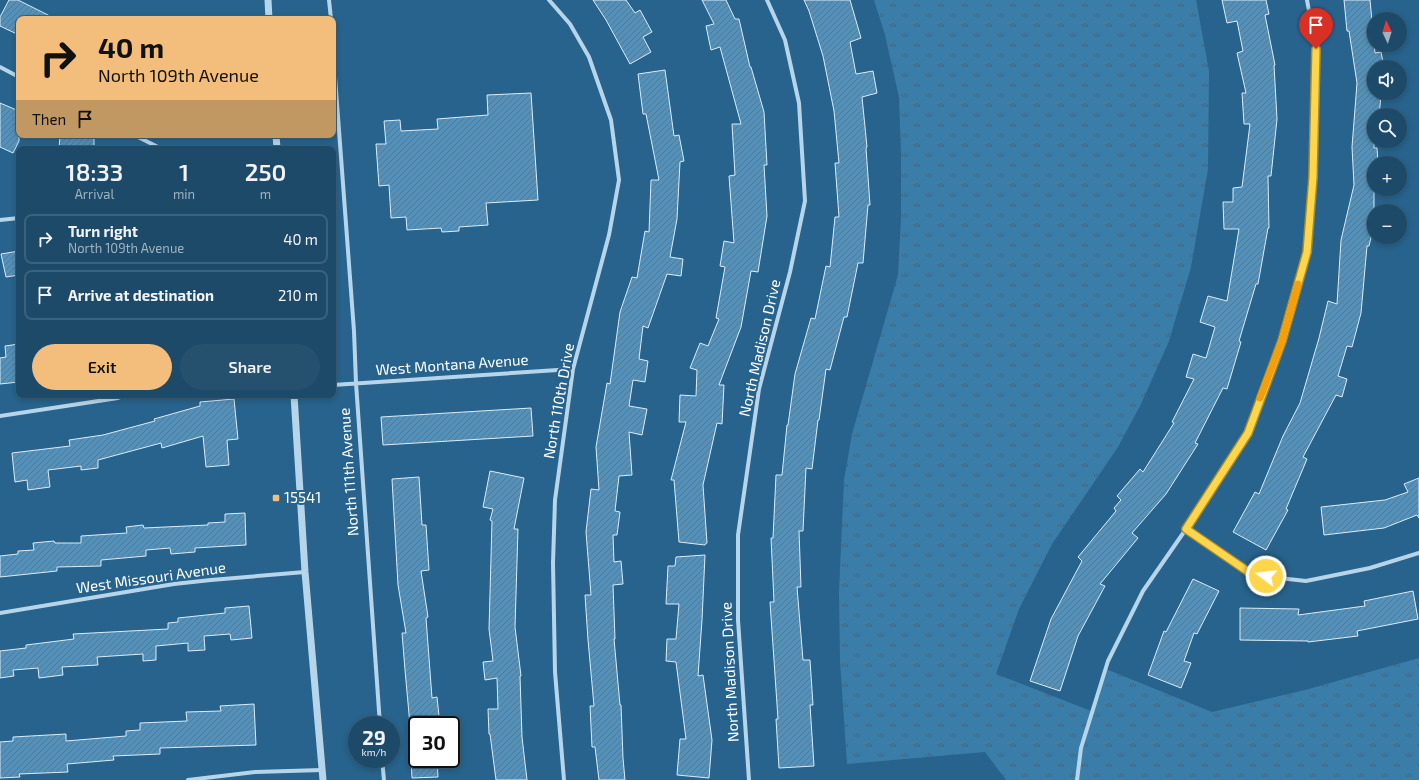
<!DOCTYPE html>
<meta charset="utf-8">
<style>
:root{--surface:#1d4a69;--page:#25516f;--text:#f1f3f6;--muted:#a0b3c0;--line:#3b627d;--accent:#f3be7b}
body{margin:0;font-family:"Exo 2",sans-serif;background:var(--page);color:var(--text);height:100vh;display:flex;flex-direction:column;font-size:15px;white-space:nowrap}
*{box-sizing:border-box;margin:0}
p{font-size:13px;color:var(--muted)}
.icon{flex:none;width:22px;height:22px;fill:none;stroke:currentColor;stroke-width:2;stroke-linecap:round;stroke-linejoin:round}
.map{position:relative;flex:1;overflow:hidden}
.details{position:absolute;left:16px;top:146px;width:320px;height:252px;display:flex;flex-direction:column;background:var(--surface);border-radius:8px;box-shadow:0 2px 6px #0003,0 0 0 1px var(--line)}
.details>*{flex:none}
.banner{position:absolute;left:16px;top:16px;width:320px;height:122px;border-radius:8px;box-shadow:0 2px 6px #0003,0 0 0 1px var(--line);background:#f3be7b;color:#111;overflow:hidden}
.needle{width:26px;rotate:356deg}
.controls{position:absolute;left:1367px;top:12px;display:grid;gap:8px}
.controls a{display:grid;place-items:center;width:40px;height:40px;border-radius:50%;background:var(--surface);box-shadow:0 2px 6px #0003,0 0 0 1px var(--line);font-size:20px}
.speed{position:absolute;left:348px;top:716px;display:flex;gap:8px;font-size:20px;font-weight:700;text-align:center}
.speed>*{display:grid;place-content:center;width:52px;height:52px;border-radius:50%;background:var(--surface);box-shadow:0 2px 6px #0003,0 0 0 1px var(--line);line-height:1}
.speed small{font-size:10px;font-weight:400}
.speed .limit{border:2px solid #111;border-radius:6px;background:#fff;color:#111}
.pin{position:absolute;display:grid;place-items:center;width:34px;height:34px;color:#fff;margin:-41px -17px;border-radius:50% 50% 50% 0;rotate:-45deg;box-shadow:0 0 4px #0007}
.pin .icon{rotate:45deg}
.me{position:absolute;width:44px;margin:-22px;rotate:285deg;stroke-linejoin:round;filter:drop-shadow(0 0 3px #0008)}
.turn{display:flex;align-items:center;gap:14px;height:84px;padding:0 16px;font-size:18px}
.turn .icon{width:52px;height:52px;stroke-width:2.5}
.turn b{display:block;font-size:28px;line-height:34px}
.then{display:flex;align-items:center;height:38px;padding:0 16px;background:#0003;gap:8px;font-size:15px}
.eta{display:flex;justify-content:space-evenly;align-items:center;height:68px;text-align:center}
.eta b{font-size:24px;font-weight:600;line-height:28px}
.action{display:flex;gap:8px;margin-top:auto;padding:8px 16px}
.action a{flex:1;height:46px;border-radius:24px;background:var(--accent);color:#111;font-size:16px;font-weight:600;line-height:46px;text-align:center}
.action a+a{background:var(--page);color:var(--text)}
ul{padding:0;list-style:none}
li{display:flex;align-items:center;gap:12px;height:50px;margin:0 8px 6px;padding:0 8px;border:2px solid var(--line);border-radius:8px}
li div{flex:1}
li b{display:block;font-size:15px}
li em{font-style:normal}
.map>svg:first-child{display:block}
</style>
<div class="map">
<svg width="1419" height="780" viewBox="0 0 1419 780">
<defs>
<pattern id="grass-tufts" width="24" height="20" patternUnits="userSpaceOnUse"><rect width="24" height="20" fill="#3b7da9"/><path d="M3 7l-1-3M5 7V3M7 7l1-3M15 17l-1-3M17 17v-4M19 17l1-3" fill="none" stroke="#44647a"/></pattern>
<pattern id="building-hatch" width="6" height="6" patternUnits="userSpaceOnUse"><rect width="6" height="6" fill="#5790b7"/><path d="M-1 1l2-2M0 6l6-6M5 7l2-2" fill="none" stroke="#537892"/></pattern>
</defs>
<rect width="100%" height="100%" fill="#27638c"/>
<path fill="url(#grass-tufts)" d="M874,0h322l13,71 -1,98 -17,98 -22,74 -28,63 -23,43 -66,97 -33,65 -23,65 95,37 15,-42 106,43 93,-22 114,-32v122h-413l-21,-28 -138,12 -7,-103 -1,-69 5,-112 8,-46 46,-159 3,-56v-65l-2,-57 -14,-62z"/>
<path fill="url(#building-hatch)" stroke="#daecf8" d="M9,0h9l38,19h-37v16l-19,-9v-9z
M593,0h33l9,13 5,-3 12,22 -9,5 8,15 -21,12 -24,-44z
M702,0h24l9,19h4l11,48h1l13,45 3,53h-3l3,51 -9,56 -7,-1 -10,56 -22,58h5l-2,39 -5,-1 -14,62 4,58h-1l-1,2 -26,-3 -5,-62h-3l15,-58h-7l1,-27 16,1 1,-26 -7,-2 10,-25 8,3 11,-27 -3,-1 9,-51 -5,-1 4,-25 10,2 -5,-67 6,-1 -3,-51h9l-21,-77 -9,3 -5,-24 8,-2z
M804,0h46l11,38 -11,4 6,32 17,-3 4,22 -15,4 5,50 -1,1 4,57h-2l-5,58h-5l-11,54h-3l-14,53 -4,-1 -7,51h-1l-6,49 -6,-1 -3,63h-4l2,56h-4l6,73h7l3,45h-3l4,61 -35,2 -3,-49h2l-8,-117h4l-3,-64h2l3,-63h6l5,-50h1l7,-51 16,-56 4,1 11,-53 4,1 5,-50h4l-4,-54h4l-5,-52 -11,-55 -14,-45z
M1222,0h44l3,14 -4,1 10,50h-1l3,54 -6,57h-3l1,52h-1l-10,56h-2l-17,57 2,1 -14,47 -4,-1 -28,55 3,1 -32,50 -34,39 6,5 -38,46 5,2 -27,50 -18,55 -30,-10 21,-62 31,-58 -4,-4 38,-46 -2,-3 7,-8 -4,-4 23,-27 3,3 31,-49 -2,-1 22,-43 -8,-2 7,-23 13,4 9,-31 -15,-5 8,-26 19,5 12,-72h-15l-1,-27h10v-14l9,-1 8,-63h-6l-2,-31h4l-9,-40 6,-2 -6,-30 -10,2z
M1344,0h26l5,53 6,-1 3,15h-10v29h7l-2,19h-5v33h3l1,15h-4v62l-5,21h-2l-6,67 -9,34 -5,-1 -9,30 9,3 -5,18 -6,-2 -33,62 4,2 -21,50 2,1 -22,40 -33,-18 22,-40 4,2 24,-58 17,-33 19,-65 9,-37 9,3 4,-64 13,-55 -2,-38 5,-64 -8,-52h-2z
M665,70l9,66 5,-1 5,26 -4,1 -3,57 -7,38 13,2 -2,17 -14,-2 -19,54 -5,-2 -4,33 9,2 -3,21 -12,-2 -4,26 18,3 -5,26 -13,-3 3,43 -13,1 -4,35 5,1 -3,23h-4l1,27 7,-1 2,23 -10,1 2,54h-1l6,66h1l2,53 2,22h-26l-4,-33h-3l-2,-41h4l-6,-66 -3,-45h6l-5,-63 5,-43 8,1 -3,-43 11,-64 3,1 10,-72 12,-35 5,1 8,-47 4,1 2,-52h8l-13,-66h-3l-5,-40z
M531,93l7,107 -52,3 2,22 -29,2v4l-17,1 -1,-4 -34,2 -1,-13 -15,1 -2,-33 -10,1 -3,-42h10l-2,-23 16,-1 1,11 37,-2 -1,-10 51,-4 -1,-20z
M0,103l19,8v30l-6,12 -13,-6z
M60,135h34v14h-35z
M19,251v24l-13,2 -5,-23z
M19,344v38l-19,2v-26l6,-1 -1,-11z
M234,399l4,40 -11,1 2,25 -23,2 -3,-31 -41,12 -1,-5 -63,17v8l-17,2v-4l-33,4 2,17 -22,3 -1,-10 -12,2 -3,-29 58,-7 -1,-6 34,-5 52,-14 -1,-2 46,-13v-4z
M531,408l2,28 -150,9 -2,-28z
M490,471l34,7 -10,51h4l-3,98 6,49h-1l2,61 5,43h-31l-6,-46h-1l-1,-25h10l-1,-31 -12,2 -2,-18 10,-1 -4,-32 3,-108 -2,-1 3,-11 -10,-2z
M419,477l3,48h4l3,45 -8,1 7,46 -2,1 6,80 5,-1 3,28h-30l-5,-55 -3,-37h4l-8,-48 -6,-106z
M1419,478v40l-2,-3 -33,13 -60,7 -3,-28 64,-7 23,-8 -4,-8z
M245,513l1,32 -51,3v4l-24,2 -1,-6 -24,2v6l-45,4v6l-44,1v4l-57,6v-21l18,-2v-3l16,-1 -1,-7 21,-2 1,2h26v-7l46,-3 -1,-6 17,-2 1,3 64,-3v-2l17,-1v-8z
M705,555l-3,65 -4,56 5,-1 9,65 -3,38 -32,-3 3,-36h6l-10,-77 -10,-1 1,-22h9l3,-35h-13l2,-38h7l1,-9z
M1193,579l26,12 -22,43 -3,-1 -10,28 7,2 -10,25 -33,-13 16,-44 2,1z
M1413,591l5,28 -61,12 1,5 -50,6v-1l-68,-1v-32l59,1 -1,6 67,-9 -1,-5z
M249,606l3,32 -21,2 -1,-6 -26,2 1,14 -17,1v-8l-32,3v14l-13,1v-7l-46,3 1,8 -36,2 1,8 -24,3 -1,-10 -25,2 1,6 -14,2v-27l26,-3v-3l48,-6 -1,-5 95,-5v-6l10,-1v-4l47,-5v-5z
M254,704l2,41 -96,3v6l-47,2 1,4 -47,4 1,8 -49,2 1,3 -20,1v-36l13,-1v-4l53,-3v7l60,-5v-5l14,-1v-7l47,-2 -1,-9 35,-1 -1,-5z
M411,759h26l1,18 -26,1z"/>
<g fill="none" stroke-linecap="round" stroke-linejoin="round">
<path stroke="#b6d5ea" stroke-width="4" d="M329,0l2,19
M549,0l21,24 19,33 22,63 8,60 -10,55 -36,134 -18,131 -2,63 2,109 9,108
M333,50l21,281 2,52 24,342
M0,67l19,10
M134,135l28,14
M0,220l19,-2
M333,385l240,-16
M0,416l118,-18 8,-3
M1186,529l67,46 53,6 64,-13 49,-15
M0,613l174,-29 37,-4 94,-8
M382,759l2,21
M188,780l67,-8 67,-2
M749,780l-11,-160v-85l21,-146 31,-117 15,-71 -6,-98 -14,-63 -18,-40
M1077,780l4,-32 27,-87 35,-70 43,-62 62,-96 34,-92 25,-89 6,-75 3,-128 -9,-49"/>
<path stroke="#b6d5ea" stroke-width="7" d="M268,0l1,19
M276,135l1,14
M294,395l11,177 18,208"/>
</g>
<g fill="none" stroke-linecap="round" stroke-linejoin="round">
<defs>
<path id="route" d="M1266,576l-13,-1 -67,-46 62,-96 34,-92 25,-89 6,-75 3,-128"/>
</defs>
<use href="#route" stroke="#a68a30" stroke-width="10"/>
<use href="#route" stroke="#ffd54a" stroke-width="7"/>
<path stroke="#f59e0b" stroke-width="7" d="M1260,398l22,-57 16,-57"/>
</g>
<rect fill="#f3be7b" stroke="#27638c" stroke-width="1.5" x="272" y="494" width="8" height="8" rx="2"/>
<g text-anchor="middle" stroke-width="4" stroke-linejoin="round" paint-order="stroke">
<g font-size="15" fill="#fff" stroke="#27638c">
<text transform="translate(760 348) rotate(-77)" y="5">North Madison Drive</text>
<text transform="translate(452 365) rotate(-4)" y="5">West Montana Avenue</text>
<text transform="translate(559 401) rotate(-80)" y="5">North 110th Drive</text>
<text transform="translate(349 472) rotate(-94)" y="5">North 111th Avenue</text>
<text transform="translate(151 578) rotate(-8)" y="5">West Missouri Avenue</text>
<text transform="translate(730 672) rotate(-93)" y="5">North Madison Drive</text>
</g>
<g font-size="15" fill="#fff" stroke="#27638c" text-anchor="start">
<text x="284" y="503">15541</text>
</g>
</g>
</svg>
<div class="controls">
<a><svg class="needle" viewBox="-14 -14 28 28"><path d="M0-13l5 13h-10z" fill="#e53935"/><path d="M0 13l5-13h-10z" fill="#a0b3c0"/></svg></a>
<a><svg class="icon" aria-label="sound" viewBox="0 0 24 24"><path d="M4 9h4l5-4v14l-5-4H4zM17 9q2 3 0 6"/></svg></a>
<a><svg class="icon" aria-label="search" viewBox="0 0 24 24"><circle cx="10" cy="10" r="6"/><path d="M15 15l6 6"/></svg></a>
<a>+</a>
<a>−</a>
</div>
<div class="speed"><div>29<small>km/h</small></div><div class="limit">30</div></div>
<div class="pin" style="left:1316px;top:49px;background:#d93025"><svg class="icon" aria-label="arrive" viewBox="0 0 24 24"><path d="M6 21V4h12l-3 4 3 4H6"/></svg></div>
<svg class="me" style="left:1266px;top:576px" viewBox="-20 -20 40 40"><circle r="17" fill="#ffd54a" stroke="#fff" stroke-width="3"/><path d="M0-11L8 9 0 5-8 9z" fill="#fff"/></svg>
<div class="banner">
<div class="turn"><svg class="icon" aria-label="right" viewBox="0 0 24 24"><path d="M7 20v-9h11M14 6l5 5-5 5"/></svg><div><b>40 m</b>North 109th Avenue</div></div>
<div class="then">Then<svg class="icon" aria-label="arrive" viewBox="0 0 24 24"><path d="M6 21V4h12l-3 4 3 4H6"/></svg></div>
</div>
<section class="details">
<div class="eta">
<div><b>18:33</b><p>Arrival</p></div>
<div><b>1</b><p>min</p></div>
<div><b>250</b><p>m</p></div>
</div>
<ul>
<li><svg class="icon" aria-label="right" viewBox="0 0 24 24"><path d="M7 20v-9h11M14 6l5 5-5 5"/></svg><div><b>Turn right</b><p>North 109th Avenue</p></div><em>40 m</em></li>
<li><svg class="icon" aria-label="arrive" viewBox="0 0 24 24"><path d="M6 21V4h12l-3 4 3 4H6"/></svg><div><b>Arrive at destination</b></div><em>210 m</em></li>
</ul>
<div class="action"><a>Exit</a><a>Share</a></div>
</section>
</div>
